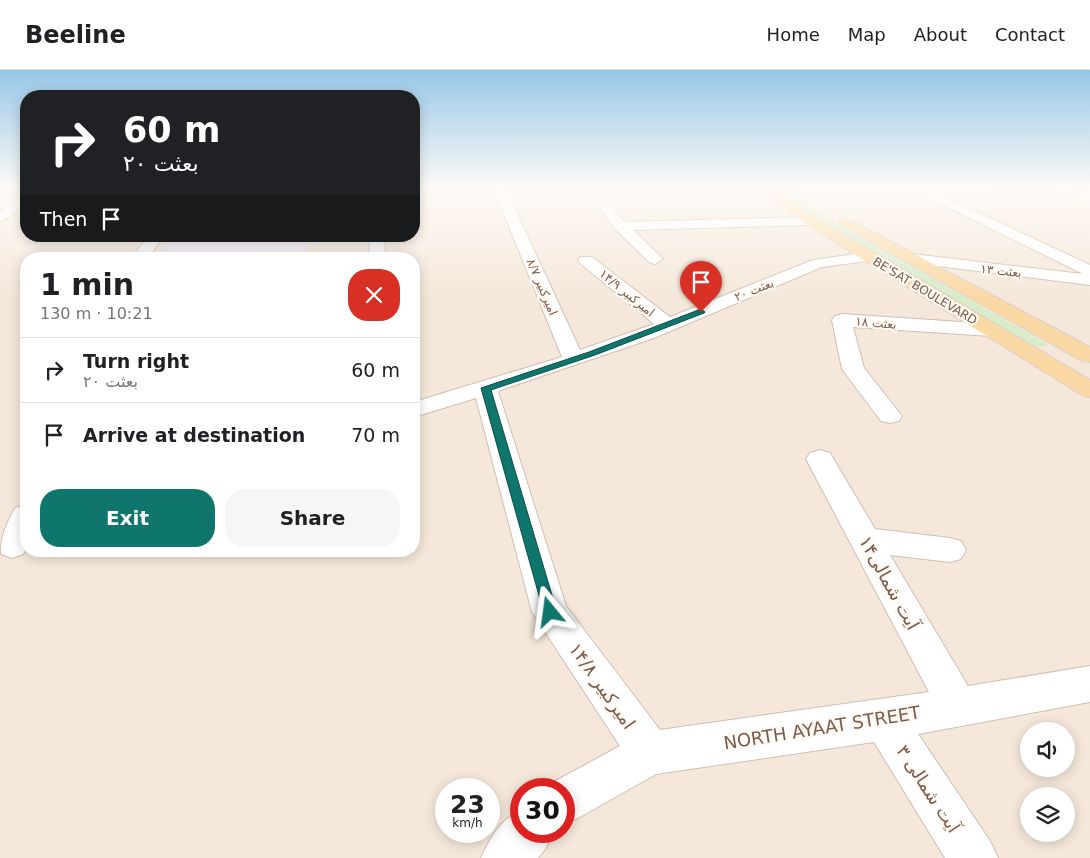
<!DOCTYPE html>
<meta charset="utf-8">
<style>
:root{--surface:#fff;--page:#f6f6f6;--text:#202124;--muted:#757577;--line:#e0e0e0;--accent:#0f766e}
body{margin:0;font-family:"DejaVu Sans",Vazirmatn,sans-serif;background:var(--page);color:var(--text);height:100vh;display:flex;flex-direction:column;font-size:19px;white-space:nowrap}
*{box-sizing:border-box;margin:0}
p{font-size:16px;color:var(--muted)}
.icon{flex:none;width:28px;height:28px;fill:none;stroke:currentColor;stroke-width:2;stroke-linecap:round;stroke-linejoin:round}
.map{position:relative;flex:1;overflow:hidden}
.sheet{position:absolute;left:20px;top:182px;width:400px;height:305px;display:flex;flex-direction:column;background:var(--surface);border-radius:20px;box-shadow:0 2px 12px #0003}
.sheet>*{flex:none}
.guide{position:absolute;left:20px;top:20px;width:400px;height:152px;border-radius:20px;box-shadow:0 2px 12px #0003;background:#202124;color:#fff;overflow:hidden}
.tools{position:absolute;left:1020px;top:652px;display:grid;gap:10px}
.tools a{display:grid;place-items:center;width:55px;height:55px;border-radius:50%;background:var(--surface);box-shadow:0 2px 12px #0003;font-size:25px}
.speed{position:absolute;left:435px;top:708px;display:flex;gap:10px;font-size:25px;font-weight:700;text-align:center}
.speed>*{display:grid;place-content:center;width:65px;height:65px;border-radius:50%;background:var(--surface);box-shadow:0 2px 12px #0003;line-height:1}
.speed small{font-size:12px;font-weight:400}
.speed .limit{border:8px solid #d22;background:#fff;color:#111}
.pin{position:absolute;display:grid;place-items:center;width:42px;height:42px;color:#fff;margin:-51px -21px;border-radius:50% 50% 50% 0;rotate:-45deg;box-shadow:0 0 5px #0007}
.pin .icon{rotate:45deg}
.me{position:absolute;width:55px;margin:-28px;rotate:344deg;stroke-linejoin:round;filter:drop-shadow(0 0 4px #0008)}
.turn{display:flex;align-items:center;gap:18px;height:105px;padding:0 20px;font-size:22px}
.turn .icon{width:65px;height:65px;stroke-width:2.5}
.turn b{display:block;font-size:35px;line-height:42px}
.then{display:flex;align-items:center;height:48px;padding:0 20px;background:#0003;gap:10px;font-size:19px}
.round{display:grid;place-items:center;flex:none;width:52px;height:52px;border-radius:20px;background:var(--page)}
.summary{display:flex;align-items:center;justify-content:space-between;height:85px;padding:0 20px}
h1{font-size:30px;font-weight:800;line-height:38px}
.button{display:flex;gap:10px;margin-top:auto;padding:10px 20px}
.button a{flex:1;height:58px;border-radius:20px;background:var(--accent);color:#fff;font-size:20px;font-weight:800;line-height:58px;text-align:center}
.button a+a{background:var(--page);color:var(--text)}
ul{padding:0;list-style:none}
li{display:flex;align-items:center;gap:15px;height:65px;padding:0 20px;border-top:1px solid var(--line)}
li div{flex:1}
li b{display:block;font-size:19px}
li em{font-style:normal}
header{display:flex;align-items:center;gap:30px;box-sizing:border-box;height:70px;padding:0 25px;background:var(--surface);border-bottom:1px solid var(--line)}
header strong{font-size:24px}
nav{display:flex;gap:28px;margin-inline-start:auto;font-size:18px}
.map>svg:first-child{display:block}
</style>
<header>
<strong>Beeline</strong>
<nav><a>Home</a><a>Map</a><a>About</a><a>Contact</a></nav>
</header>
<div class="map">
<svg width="1090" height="788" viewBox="0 0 1090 788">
<rect width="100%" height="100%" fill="#fdf6ec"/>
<path fill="#f5e8da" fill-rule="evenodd" d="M0,117h26v49h388v-49h676v671h-1090zM26,189h388v292h-388zM1029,661h37v38h-37zM446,719h43v42h-43zM521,719h43v42h-43zM1029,726h37v38h-37z"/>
<path fill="#f3e8fa" d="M174,166h135l-5,23h-147z"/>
<path fill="#d8ecc9" d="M774,117h8l36,26 231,132 -14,2 -200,-118z"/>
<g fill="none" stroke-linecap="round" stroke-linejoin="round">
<defs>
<path id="minor" d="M493,117h12l75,163 74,-26 -74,-61 -2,-3 2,-3h12l78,60 143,-57 56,-8 6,2 2,3 -2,3 -53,7 -168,71 -156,53 68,215 94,124 269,-38 -123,-233 4,-6 10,-3 10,3 45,76 75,9 11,3 5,9 -5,9 -11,3 -60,-7 78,131 122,-20v36l-172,32 72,107 8,17h-53l-71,-116 -218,32 -76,43 -16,7v-35h-18l2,-4 72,-39 -88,-134 -56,-214 -62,19v-15l148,-45z
M899,117h129l-6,4 -86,2 154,72v20l-184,-23 -2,-3 2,-3 6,-2 171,20 -164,-81 -119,4 -6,-4 6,-4z
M1050,117h17l23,7v8l-38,-12z
M26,126v10l-26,16v-10z
M607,135l5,1 12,16 187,-5 7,4 -7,4 -178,5 30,29 -8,5 -6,-2 -34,-33 -15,-20z
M149,166h15l-17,23h-17z
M370,166h14l1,23h-16z
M842,244l149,10 7,2 3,4 -3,4 -7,2 -138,-9 11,41 38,48 -3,5 -9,2 -9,-2 -39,-52 -10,-49 3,-4z
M26,435v44l-3,5 -11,4 -11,-4c-1,-17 6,-31 14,-46z
M521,740v21h32l-7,17 -8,10h-57c8,-19 21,-40 40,-48z"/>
<path id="major" d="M758,117h13l45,31 274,162v17l-8,-2 -276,-171z
M846,148l244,129v15l-8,-1 -241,-136 -2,-3 2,-3z"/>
</defs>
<use href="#minor" stroke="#d1beb0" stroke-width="2"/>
<use href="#major" stroke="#dad1cd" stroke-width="2"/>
<use href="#minor" fill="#fff" fill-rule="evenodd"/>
<use href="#major" fill="#fbd9a5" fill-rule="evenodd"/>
</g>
<linearGradient id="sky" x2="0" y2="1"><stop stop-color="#97c7e8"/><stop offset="0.52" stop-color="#fefbf6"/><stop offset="1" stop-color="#fefbf6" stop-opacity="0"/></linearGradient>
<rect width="1090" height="227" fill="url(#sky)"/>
<path fill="#0f766e" stroke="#0a4d48" d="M701,239l4,3 -1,1 -109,42 -104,35 66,222 -2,5 -5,2 -5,-2 -64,-229 108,-36z"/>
<g text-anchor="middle" stroke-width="4.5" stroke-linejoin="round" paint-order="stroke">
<g font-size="12" fill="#7a5c4d" stroke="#fffaf3">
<text transform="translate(1001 201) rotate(6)" y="4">بعثت ۱۳</text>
<text transform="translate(542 217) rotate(67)" y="4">امیرکبیر ۸/۷</text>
<text transform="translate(754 220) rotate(-22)" y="4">بعثت ۲۰</text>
<text transform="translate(925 221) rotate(31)" y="4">BE'SAT BOULEVARD</text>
<text transform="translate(627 223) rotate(39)" y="4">امیرکبیر ۱۴/۹</text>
<text transform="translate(876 253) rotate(5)" y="4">بعثت ۱۸</text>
</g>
<g font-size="18" fill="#7a5c4d" stroke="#fffaf3">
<text transform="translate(889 513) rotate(61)" y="6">آیت شمالی۱۴</text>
<text transform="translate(602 616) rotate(55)" y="6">امیرکبیر ۱۴/۸</text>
<text transform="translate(822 658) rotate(-9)" y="6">NORTH AYAAT STREET</text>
<text transform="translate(928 719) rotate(57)" y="6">آیت شمالی ۳</text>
</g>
</g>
</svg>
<div class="tools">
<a><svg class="icon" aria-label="sound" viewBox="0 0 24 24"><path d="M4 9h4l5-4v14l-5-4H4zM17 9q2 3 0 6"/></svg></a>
<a><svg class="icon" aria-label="layers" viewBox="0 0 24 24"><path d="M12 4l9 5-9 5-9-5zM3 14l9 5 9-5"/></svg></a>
</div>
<div class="speed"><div>23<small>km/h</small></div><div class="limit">30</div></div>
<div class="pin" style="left:701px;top:242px;background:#d93025"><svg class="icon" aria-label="arrive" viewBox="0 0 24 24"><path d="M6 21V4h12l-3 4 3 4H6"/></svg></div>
<svg class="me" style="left:550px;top:542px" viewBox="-20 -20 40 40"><path d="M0-17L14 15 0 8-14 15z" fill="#0f766e" stroke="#fff" stroke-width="4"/></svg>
<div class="guide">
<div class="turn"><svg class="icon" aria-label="right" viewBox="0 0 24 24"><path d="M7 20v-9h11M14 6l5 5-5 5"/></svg><div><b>60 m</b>بعثت ۲۰</div></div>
<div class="then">Then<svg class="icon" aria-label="arrive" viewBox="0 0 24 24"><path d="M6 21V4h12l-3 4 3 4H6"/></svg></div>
</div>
<section class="sheet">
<div class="summary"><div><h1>1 min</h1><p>130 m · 10:21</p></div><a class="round" style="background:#d93025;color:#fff"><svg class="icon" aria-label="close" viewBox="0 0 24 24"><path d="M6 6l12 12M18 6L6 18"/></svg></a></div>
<ul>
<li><svg class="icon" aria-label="right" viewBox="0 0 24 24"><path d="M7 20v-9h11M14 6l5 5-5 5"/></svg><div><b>Turn right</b><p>بعثت ۲۰</p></div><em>60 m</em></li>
<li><svg class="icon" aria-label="arrive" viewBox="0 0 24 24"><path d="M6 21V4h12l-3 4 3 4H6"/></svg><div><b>Arrive at destination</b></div><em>70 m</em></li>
</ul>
<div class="button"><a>Exit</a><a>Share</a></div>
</section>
</div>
